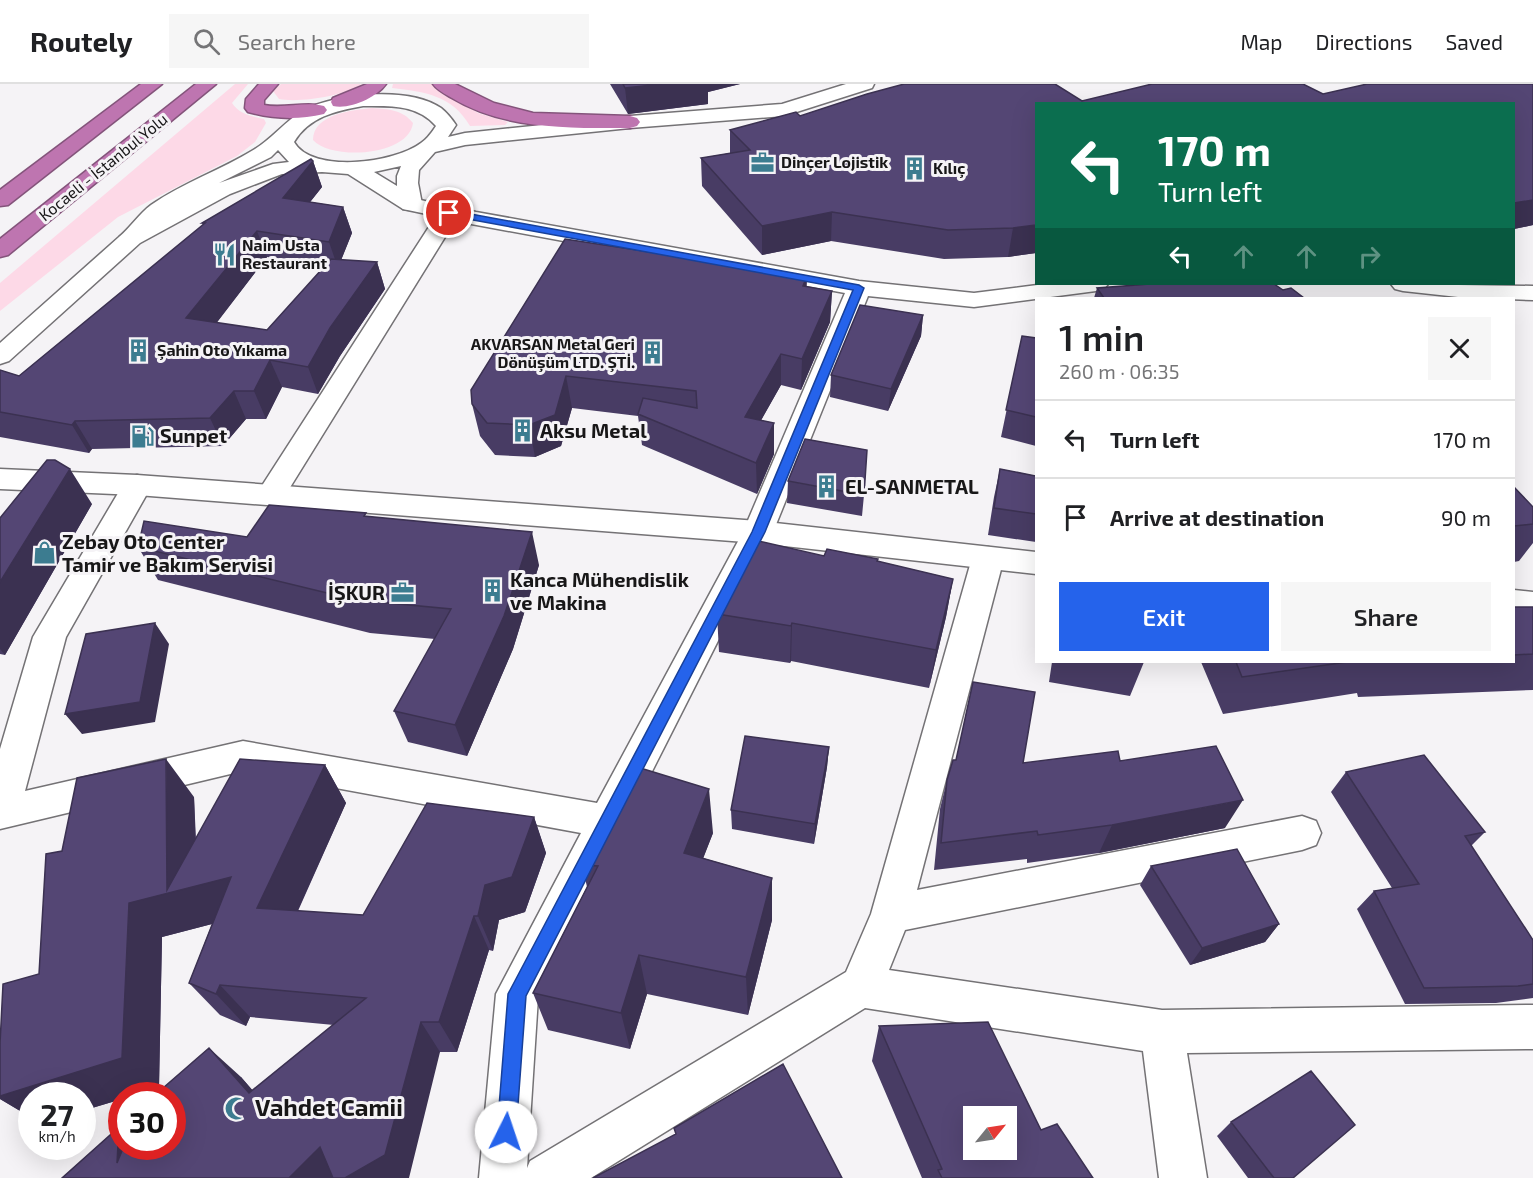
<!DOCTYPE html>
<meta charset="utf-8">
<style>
:root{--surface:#fff;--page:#f6f6f6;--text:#202124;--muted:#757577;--line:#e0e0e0;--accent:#2563eb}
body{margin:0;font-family:"Exo 2",sans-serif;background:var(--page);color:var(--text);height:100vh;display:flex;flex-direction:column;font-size:22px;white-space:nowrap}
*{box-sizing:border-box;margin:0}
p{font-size:20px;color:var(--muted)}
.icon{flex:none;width:33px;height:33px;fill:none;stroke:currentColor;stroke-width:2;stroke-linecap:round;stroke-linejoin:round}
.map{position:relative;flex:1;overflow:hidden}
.sheet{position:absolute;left:1035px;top:213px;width:480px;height:366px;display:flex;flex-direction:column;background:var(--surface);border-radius:0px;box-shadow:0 6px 24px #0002}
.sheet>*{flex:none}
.banner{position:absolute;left:1035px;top:18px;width:480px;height:183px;border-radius:0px;box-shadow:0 6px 24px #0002;background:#0b6e4f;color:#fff;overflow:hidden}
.needle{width:39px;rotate:60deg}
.controls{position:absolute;left:963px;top:1022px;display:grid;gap:12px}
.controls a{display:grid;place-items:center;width:54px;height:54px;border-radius:0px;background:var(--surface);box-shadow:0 6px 24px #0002;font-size:30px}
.speed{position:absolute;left:18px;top:998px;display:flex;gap:12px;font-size:30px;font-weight:700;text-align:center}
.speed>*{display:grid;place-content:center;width:78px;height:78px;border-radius:50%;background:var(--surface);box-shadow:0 6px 24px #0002;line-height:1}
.speed small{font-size:15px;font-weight:400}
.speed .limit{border:9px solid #d22;background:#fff;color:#111}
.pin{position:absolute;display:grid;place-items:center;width:51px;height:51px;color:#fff;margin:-26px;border:3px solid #fff;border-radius:50%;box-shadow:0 2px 6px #0007}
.me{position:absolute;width:66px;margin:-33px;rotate:4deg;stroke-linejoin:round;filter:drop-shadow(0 0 4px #0008)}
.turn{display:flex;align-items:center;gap:21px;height:126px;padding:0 24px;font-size:27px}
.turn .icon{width:78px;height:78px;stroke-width:2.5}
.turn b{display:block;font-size:42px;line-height:51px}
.lanes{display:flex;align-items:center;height:57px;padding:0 24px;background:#0003;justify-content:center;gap:30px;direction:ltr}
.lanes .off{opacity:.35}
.round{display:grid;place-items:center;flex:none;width:63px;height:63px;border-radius:0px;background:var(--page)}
.head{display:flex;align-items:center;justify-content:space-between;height:102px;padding:0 24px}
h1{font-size:36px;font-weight:600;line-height:45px}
.cta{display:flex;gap:12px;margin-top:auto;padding:12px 24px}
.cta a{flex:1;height:69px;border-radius:0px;background:var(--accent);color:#fff;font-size:24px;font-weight:600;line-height:69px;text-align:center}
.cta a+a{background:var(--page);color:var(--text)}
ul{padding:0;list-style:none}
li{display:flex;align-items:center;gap:18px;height:78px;padding:0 24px;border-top:2px solid var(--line)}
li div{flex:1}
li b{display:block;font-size:22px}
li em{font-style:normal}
header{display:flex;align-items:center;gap:36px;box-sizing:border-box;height:84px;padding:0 30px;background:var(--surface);border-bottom:2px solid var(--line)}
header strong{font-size:28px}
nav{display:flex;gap:33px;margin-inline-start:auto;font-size:21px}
.search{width:420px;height:54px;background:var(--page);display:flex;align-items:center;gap:15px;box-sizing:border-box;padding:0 21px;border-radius:0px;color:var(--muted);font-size:22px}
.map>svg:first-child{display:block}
</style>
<header>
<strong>Routely</strong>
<div class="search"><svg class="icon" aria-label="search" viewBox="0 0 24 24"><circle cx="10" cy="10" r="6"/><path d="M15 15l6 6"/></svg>Search here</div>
<nav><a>Map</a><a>Directions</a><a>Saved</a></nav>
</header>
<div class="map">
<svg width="1533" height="1094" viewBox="0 0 1533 1094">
<rect width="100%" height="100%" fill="#f5f3f6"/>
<path fill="#fdd9e7" d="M235,0h13l-16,19c7,11 19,13 32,16l2,4 -11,19 -18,14 -119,61 -118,94v-28z
M281,0h81c-17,12 -63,19 -83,15l-6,-8z
M393,0h39l46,29 30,9 -3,3 -35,1c-18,-31 -45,-34 -78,-38z
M372,24c16,1 31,2 41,15 -4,33 -81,38 -100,17 0,-26 40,-30 59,-32z"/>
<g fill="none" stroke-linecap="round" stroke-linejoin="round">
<defs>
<path id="street" d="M411,114l65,14 383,69 115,12 71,-9h63l-4,5 -8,2 -122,16 -106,-11 -95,236 -235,465 -11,171 3,-7 316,-189 25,-58 101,-356 5,-8 11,-3 11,3 5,8 -87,332 385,-74 14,5 5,12 -5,12 -14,5 -397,80 -16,40 273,40 371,-5v44l-346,4 20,125h-48l-16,-127 -278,-43 -274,170h-112l17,-184 85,-161 -338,-62 -243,58v-80l33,-112 94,-159 10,-3 10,3 5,7 -86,152 -41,154 218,-50 354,62 146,-271 102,-239 -390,-72 -174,281 -10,3 -10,-3 -5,-7 180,-279 -33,-7 -3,-5 3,-5z
M1391,200l142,2v14l-75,-3 -55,-6 -8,-2z"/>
<path id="secondary" d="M846,0h28l-2,4 -88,28 -154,12 -165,17 -30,7 -16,18 -1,13 4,21 -3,5 -8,1 -8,-1 -55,-35 -26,-2 -40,2 -52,20 -90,49 -131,118 -9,3v-21c40,-36 80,-71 119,-106 11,-9 20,-23 32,-32 33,-23 70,-35 104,-56 18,-11 30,-28 49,-39 33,-17 105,-24 137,-2 5,4 11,11 15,17l-8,12 17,-4 165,-17 152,-12zM363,22c27,0 54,-2 73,20 -4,6 -9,13 -15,17 -26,20 -109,31 -127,-1 15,-25 41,-31 69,-36zM278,66l11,12 -16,2 -54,19 52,-26zM401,82l-4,10v10l-23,-14z
M0,385l137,6 621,46 278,31v22l-278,-31 -621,-48 -137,-6z
M1514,506l19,2v24l-19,-2z"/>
<path id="highway" d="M141,0h21l-154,121 -8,1v-16z
M196,0h20l-208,171 -8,2v-18z
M259,0h19l-14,16v5c20,4 41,-4 60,1l3,4 -3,4c-26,6 -51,5 -76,-2l-3,-4 1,-9z
M367,0h19c-9,13 -36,26 -53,22l-2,-4 2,-4z
M433,0h22l39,19 39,10 97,3 7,2 3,4 -3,4 -7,2c-60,0 -125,2 -178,-30 -7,-4 -15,-8 -19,-14z"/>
</defs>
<use href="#street" stroke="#747275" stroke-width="3"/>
<use href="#secondary" stroke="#747275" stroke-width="3"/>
<use href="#highway" stroke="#84547b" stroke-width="3"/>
<use href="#street" fill="#fff" fill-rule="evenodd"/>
<use href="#secondary" fill="#fff" fill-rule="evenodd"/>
<use href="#highway" fill="#be75b0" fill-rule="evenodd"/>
</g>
<path fill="#483c64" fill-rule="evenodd" d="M610,0h130l-32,8v12l-80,10z
M1533,0v141l-19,4v-125h-478v149l-28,4 -64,2 -113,-18 -69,14 -60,-69 -1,-28 29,-5v-23l70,-14 282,-15 241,-7z
M313,77l9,26 -12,15 33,5 9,26 -11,27 36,2 8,27 -45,67 -22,38 -36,-7 -16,32h-20l-23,27 -131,3 -3,4 -89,-16v-67l19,6 184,-151 -1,-2zM267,173l58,9 -58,64 -51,-7z
M807,192l-1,11 26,4 -2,31 -29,68 -20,-5 -20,35 13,34 -17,40 -115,-49 -4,-29 -66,-8 -11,38 -26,11 -40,-2 -15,-19 -8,-32z
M1097,204l186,2 21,8h-210z
M923,231l-2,21 -33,75 -58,-14 1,-22z
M1022,252l14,2v108l-35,-9z
M1000,385l36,7v66l-48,-7 6,-38z
M788,397l76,14 -2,21 -75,-13z
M1514,403l19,20v36l-14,18 -5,1z
M92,420l-87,151 -5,-1v-136z
M367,433l172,48 -26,84 -46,107 -59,-14 -14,-31 41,-72 -65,-6 -212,-53 -20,-33 109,-10z
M824,472l53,5 76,18 -7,38 -17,71 -138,-27 -1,2 -71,-11 -2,-38z
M1514,523h19v83l-175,7 -1,-4 -134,21 -22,-52h313z
M1052,578h92l-14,34 -81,-14z
M973,598l50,81 97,-2 105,67 -126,25 -72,10v-4l-93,11 6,-61 7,-29 9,-20z
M829,663l-2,20 -13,77 -82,-15 -1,-19z
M325,681l21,38 -48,108 65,4 171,-98 12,36 -21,59 -26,8 -6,31 -4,-1 -32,102h-17l-378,126 57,-51 3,2v17l119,-69 12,14 81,-66 -84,-8 -4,9 -26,-11 -31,-32 23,-59 -50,13 -3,150 -37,8v4l-40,12 -50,-16v23l-32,-19v-55l39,-70 23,-123 132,-54 2,43z
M1346,688l139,60 -14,14 62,94v58l-37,5 -91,1 -48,-95 17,-18 18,-3 -61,-96z
M713,749l-10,25 69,20v42l-24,95 -101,-21 -17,55 -82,-19 -15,-37 54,-106 -5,-22z
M1151,782l128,58 -14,18 -75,23 -50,-80z
M879,942l162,104 52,48h-171l-50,-117z
M1231,1038l62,56h-45l-31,-42z"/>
<path fill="#3b3151" d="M661,0h79l-32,8v12l-80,10 -3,-26z
M313,77l9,26 -30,38 -9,-27z
M1533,116v25l-19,4v-26z
M343,123l9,26 -14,35 -9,-26z
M832,128l-1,29 -69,14v-29z
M1036,141v28l-28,4 5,-29z
M257,147l10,26 -68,89 -13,-28z
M377,178l8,27 -45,67 -22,38 -10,-27 22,-39z
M807,192l-1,31 -3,-21z
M832,207l-2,31 -29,68 1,-31z
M923,231l-2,21 -33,75 3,-22z
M781,270v31l-36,64v-32z
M270,276l12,27 -16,32 -12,-28z
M566,292l6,32 -11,38 -26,11 -6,-32z
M234,307l12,28 -23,27 -13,-28z
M75,337l17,28 -3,4 -17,-28z
M774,339v31l-17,40 -1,-31z
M70,385l22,35 -87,151 -5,-6v-67z
M532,448l7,33 -26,84 -46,107 -12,-31z
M953,495l-7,38 -17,71 7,-38z
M155,539l14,21 -14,78 -73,12 -17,-20z
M792,539l-1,38 -1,2 1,-37z
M829,663l-2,20 -13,77 1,-20z
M166,675l28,38 3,88 34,-8 27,35 -96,25 -3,150 -24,8h-13v4l-40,12v-16h-50v23l-32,-19v-3l129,-193 38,-13z
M325,681l21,38 -63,140 -26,-35z
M709,705l4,44 -24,62 -5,-42z
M1243,716l-18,28 -126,25 13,-28z
M534,733l12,36 -21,59 -26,8 -6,31 -15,-35 7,-31z
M772,794v42l-24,95 -2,-38z
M474,832l15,34 -32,102 -18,-30z
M1279,840l-14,18 -75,23 12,-17z
M639,871l8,39 -17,55 -9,-36z
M220,901l30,32 -4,9 -30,-32z
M421,938l19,30 -31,126h-64z
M209,964l32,29 38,44 -30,-28z
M119,1043l3,2v17h24l-29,17z
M320,1063l21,31h-52z"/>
<path fill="#544674" stroke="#3b3151" stroke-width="1.5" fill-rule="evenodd" d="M623,0h38l-36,4z
M904,0h151l27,17 70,-17h151l20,10 44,-10h166v116l-19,3v-99h-478v121l-23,3 -65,2 -116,-18 -70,14 -61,-68 49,-8 -20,-20 66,-18 4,4 67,-22z
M311,75l2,2 -30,37 60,9 -14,35 -72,-11 -71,87 81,12 64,-71 46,3 -47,66 -22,39 -38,-7 -16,31h-20l-24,27 -135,3 -3,4 -72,-13v-42l19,6 186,-153h-3z
M565,155l242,37 -4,10 29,5 -30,68 -21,-5 -36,63 29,6 -18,40 -118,-49 5,-16 54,10 -1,-17 -130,-15 -11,39 -26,10 -42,-2 -15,-19 -1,-14z
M1150,200h124l9,6 8,-2 13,10h-200l-7,-10z
M860,221l63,10 -32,74 -60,-14z
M1022,252l14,2v79l-30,-7z
M805,355l62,11 -3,45 -76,-14z
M47,376h8l15,9 -70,113v-64z
M1000,385l36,7v38l-42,-6z
M1514,403l19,20v17l-19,2z
M269,421l97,8 -2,3 168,16 -28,84 -49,109 -61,-14 57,-102 -95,-9 -218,-53 6,-26 103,16z
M754,456l70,16 3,-7 51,10 -1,2 76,18 -17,71 -144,-27 -1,3 -74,-12z
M1514,523h19v47l-19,1z
M155,539l-15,79 -75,12 21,-80z
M1236,578h111l-105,15z
M973,598l62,10 -12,71 95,-12 2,10 96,-15 27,54 -131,25 -74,10 -1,-4 -96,12 6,-63 6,-20h3z
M745,652l84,11 -14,77 -84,-14z
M1424,671l61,77 -20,4 68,104v44l-15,2 -94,2 -50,-97 45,-7 -73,-112z
M166,675l1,131 73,-131 85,6 -68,143 106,7 64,-112 107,14 -22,60 -27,8 -7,31h-4l-35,106h-18l-36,133 -40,23h-12l-13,-31 -31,31h-227l57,-51 -2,36 7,-17h48v-51h-17l54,-47 40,45 117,-95 -146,-13 -4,9 -27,-11 42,-106 -102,26 -7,155 -122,38v-52l3,-60 36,-10 7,-120 16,-3 15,-73z
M637,683l72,22 -25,64 88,25 -26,99 -107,-22 -18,58 -88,-20 65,-127 -16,-1z
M1237,765l42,75 -77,24 -51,-82z
M988,938l53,108 16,-6 36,54h-151l-4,-8 4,-1 -63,-143zM974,1032h32v33h-32z
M783,980l59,114h-249l83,-44 -2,-6z
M1311,987l44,54 -62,53h-19l-43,-56z"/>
<path fill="#2563eb" stroke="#184099" stroke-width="1.5" d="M449,126l410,75 5,3 -99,244 -239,464 -10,136 -3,7 -7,3 -6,-3 -3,-7 11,-138 244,-462 101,-242 -407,-75 -2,-2z"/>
<defs>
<symbol id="office-bare" viewBox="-9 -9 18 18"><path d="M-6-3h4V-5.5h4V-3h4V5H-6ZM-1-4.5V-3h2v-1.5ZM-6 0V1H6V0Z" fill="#3c7c90" stroke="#f5f3f6" stroke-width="2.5" paint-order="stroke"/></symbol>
<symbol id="building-bare" viewBox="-9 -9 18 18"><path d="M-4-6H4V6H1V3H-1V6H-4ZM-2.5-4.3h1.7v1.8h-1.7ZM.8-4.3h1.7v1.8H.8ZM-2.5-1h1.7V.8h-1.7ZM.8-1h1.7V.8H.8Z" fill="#3c7c90" stroke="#f5f3f6" stroke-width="2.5" paint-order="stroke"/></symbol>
<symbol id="restaurant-bare" viewBox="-9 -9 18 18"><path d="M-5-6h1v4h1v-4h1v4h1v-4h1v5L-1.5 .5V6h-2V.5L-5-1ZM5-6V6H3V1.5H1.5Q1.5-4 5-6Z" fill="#3c7c90" stroke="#f5f3f6" stroke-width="2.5" paint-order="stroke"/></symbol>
<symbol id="fuel-bare" viewBox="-9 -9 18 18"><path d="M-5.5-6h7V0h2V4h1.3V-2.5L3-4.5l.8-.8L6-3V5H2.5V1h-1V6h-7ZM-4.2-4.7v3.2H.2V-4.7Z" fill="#3c7c90" stroke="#f5f3f6" stroke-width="2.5" paint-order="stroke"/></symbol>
<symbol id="shop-bare" viewBox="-9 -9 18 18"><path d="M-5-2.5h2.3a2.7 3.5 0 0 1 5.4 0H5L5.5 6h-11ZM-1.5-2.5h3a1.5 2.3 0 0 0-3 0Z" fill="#3c7c90" stroke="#f5f3f6" stroke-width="2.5" paint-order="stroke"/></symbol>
<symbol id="mosque-bare" viewBox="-9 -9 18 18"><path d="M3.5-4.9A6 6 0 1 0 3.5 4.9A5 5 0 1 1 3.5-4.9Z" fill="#3c7c90" stroke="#f5f3f6" stroke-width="2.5" paint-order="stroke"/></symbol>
</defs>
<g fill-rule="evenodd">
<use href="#office-bare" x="746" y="62" width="33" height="33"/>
<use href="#building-bare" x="898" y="68" width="33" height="33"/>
<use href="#restaurant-bare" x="208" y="154" width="33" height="33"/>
<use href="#building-bare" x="122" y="250" width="33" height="33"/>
<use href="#building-bare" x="636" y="252" width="33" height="33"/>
<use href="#building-bare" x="506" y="330" width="33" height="33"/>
<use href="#fuel-bare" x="126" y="336" width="33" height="33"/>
<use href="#building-bare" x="810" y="386" width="33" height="33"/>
<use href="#shop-bare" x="28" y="452" width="33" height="33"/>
<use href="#building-bare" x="476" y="490" width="33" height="33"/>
<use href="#office-bare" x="386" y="492" width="33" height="33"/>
<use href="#mosque-bare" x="220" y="1008" width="33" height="33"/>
</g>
<g text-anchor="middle" stroke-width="6" stroke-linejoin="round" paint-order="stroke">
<g font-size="16" font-weight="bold" fill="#181718" stroke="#f5f3f6" text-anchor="start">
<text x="781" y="84">Dinçer Lojistik</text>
<text x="933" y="90">Kılıç</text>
<text x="242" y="167">Naim Usta<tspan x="242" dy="18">Restaurant</tspan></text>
<text x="635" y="266" text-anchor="end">AKVARSAN Metal Geri<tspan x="635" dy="18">Dönüşüm LTD. ŞTİ.</tspan></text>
<text x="157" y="272">Şahin Oto Yıkama</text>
</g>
<g font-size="16" fill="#181718" stroke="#f5f3f6">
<text transform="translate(103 83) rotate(-39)" y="6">Kocaeli - İstanbul Yolu</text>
</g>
<g font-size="20" font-weight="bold" fill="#181718" stroke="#f5f3f6" text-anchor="start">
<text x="540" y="354">Aksu Metal</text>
<text x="160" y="359">Sunpet</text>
<text x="845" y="410">EL-SANMETAL</text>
<text x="62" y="465">Zebay Oto Center<tspan x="62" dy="23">Tamir ve Bakım Servisi</tspan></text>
<text x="510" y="503">Kanca Mühendislik<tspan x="510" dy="23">ve Makina</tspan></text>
<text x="385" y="516" text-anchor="end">İŞKUR</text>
</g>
<g font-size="24" font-weight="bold" fill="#181718" stroke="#f5f3f6" text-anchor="start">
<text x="255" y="1032">Vahdet Camii</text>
</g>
</g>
</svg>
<div class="controls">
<a><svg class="needle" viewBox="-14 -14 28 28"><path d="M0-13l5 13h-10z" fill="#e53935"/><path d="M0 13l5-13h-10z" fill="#757577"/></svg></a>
</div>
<div class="speed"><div>27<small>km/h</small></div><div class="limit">30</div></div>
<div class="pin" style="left:449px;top:129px;background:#d93025"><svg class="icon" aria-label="arrive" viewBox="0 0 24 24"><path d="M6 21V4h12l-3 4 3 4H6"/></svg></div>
<svg class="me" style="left:506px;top:1048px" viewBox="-20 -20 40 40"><circle r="19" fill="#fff"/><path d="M0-13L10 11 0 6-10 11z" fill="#2563eb"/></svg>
<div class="banner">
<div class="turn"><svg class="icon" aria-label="left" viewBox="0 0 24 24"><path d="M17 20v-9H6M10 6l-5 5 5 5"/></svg><div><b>170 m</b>Turn left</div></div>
<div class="lanes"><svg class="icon" aria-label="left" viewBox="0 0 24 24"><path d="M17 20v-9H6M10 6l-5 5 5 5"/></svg><svg class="icon off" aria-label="ahead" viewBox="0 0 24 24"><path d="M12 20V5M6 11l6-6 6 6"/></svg><svg class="icon off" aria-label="ahead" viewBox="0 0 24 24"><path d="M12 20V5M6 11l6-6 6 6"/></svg><svg class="icon off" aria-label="right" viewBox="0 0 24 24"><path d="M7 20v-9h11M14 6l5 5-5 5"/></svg></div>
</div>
<section class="sheet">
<div class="head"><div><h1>1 min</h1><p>260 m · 06:35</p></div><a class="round"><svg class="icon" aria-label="close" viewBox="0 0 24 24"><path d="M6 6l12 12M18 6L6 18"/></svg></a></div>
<ul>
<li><svg class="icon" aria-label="left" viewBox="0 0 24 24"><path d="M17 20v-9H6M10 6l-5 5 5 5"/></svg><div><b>Turn left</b></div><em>170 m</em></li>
<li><svg class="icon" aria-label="arrive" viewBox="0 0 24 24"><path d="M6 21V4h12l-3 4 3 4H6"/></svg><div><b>Arrive at destination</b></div><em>90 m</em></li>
</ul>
<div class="cta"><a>Exit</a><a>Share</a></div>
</section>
</div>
